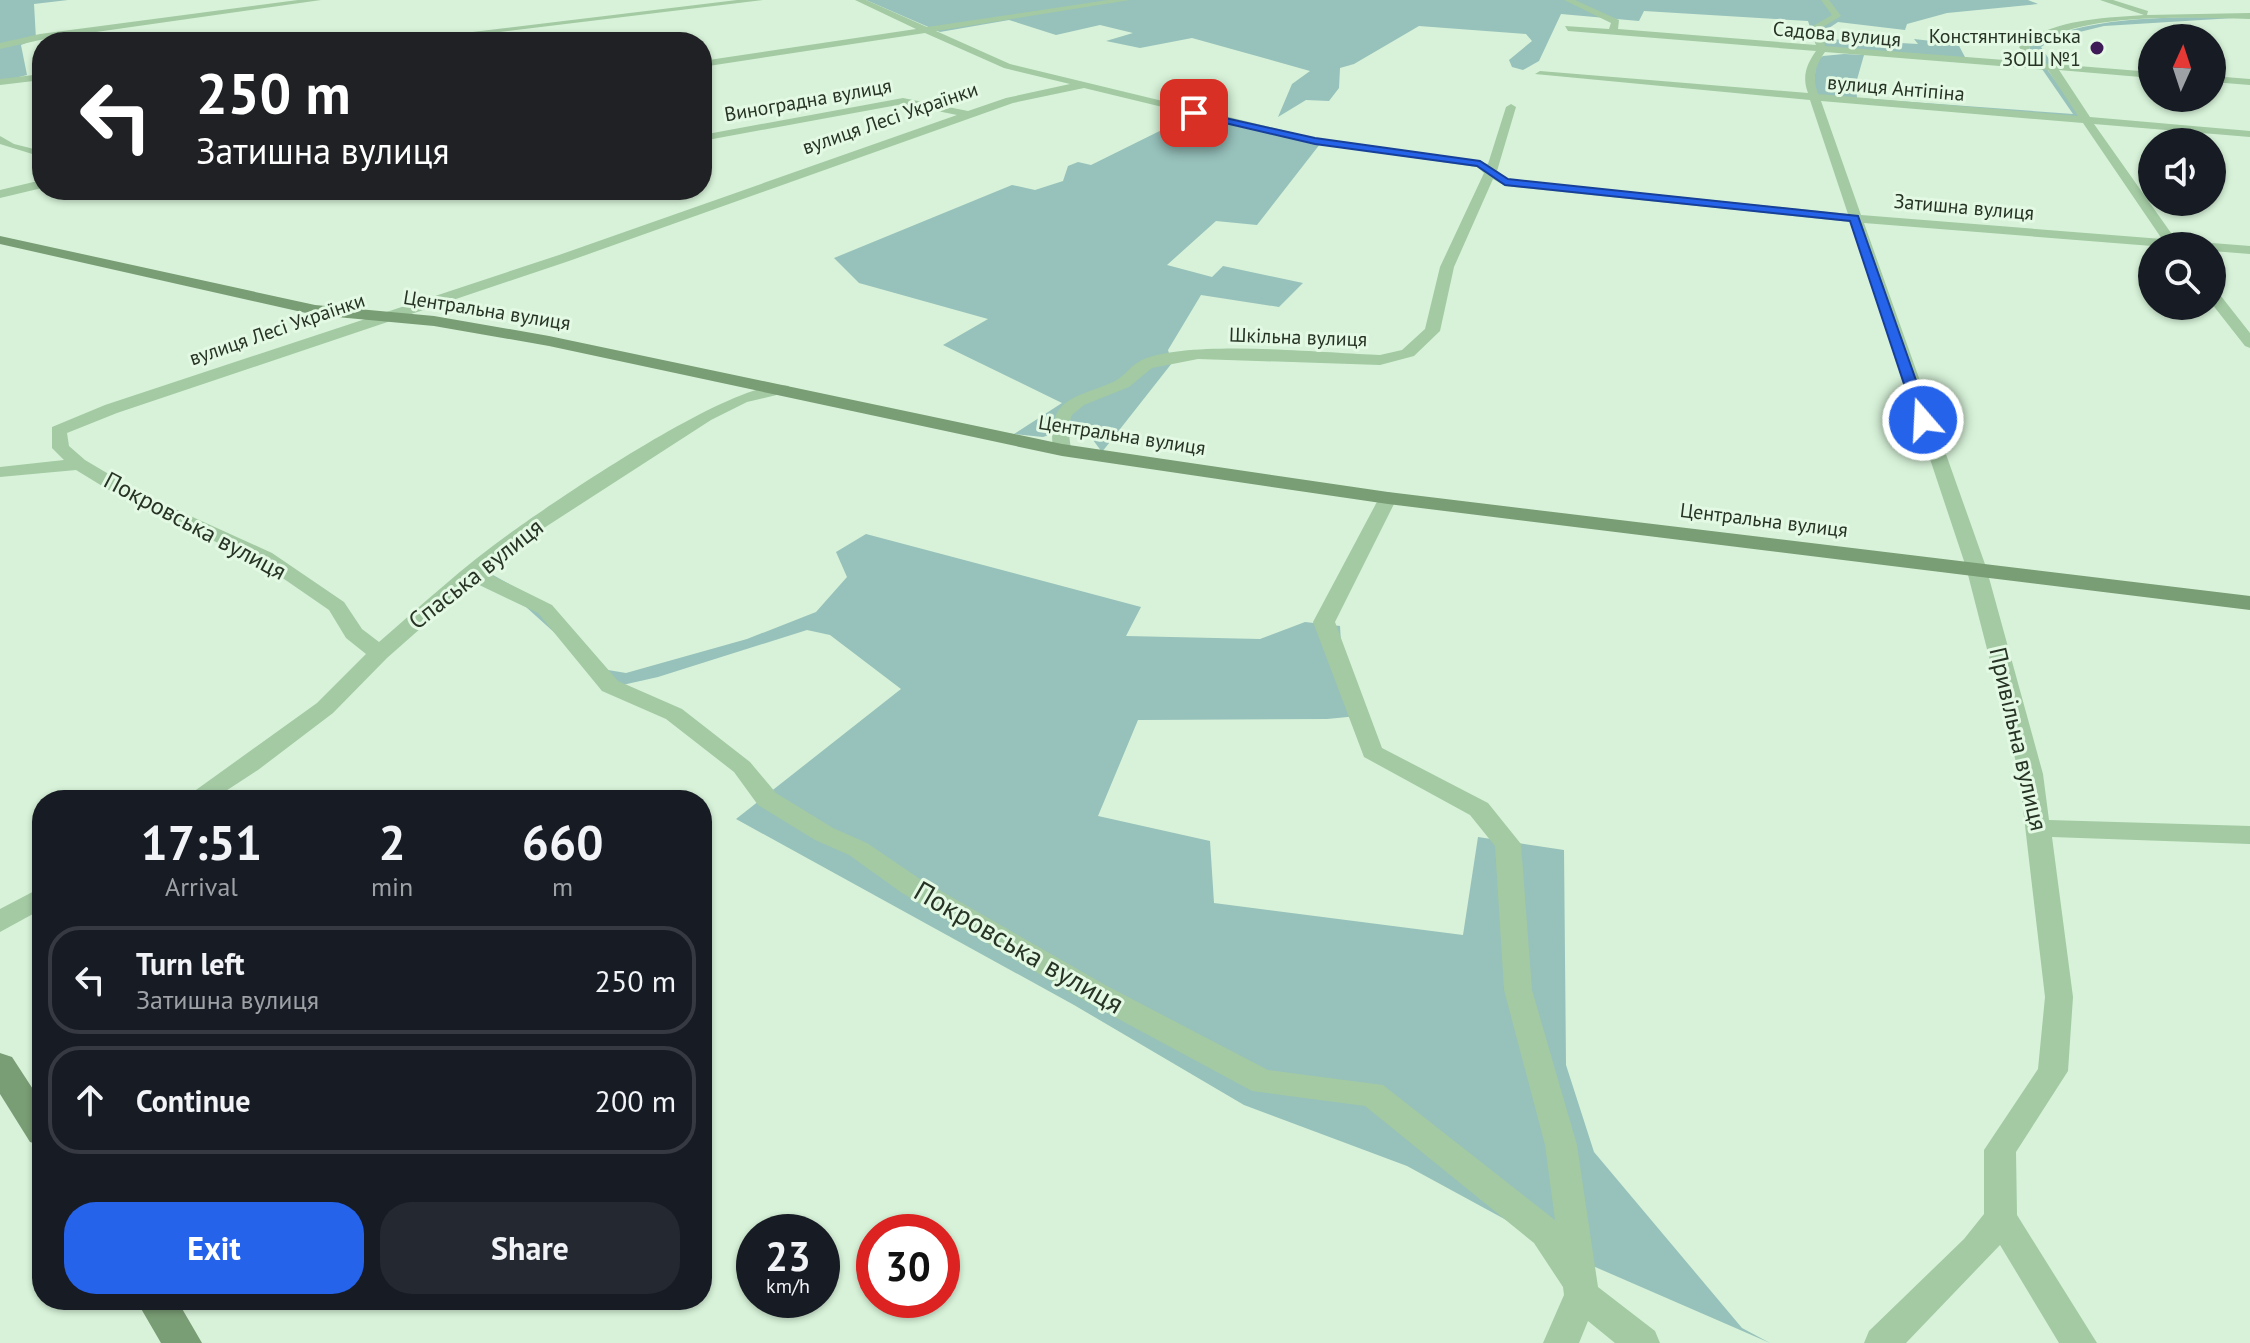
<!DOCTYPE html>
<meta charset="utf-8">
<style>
:root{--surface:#171b24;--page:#242831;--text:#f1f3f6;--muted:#9ea1a6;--line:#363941;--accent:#2563eb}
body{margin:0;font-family:"PT Sans",sans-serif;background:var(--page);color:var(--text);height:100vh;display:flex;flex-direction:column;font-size:30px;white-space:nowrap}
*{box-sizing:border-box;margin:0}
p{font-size:26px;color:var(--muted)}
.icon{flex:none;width:44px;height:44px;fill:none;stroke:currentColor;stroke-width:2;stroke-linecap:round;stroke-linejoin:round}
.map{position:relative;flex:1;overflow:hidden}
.drawer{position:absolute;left:32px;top:790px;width:680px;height:520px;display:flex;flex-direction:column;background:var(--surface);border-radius:32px;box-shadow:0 2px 6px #0004}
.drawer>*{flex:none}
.banner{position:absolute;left:32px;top:32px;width:680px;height:168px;border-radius:32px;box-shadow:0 2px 6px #0004;background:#202124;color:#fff;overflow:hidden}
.needle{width:52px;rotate:3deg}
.controls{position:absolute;left:2138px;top:24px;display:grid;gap:16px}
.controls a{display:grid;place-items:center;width:88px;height:88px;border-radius:50%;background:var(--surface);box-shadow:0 2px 6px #0004;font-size:40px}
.speed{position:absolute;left:736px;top:1214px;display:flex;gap:16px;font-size:40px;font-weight:700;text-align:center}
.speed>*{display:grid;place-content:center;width:104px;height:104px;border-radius:50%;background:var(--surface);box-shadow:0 2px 6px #0004;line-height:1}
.speed small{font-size:20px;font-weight:400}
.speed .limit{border:12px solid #d22;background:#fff;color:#111}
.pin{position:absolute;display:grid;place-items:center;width:68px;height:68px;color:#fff;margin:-34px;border-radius:16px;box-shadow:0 4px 12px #0006}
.me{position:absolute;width:88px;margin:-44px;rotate:341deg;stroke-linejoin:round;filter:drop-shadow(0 0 6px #0008)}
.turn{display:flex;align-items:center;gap:28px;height:168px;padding:0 32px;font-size:36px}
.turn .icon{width:104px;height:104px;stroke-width:2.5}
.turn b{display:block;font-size:56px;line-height:68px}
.eta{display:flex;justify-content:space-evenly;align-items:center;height:136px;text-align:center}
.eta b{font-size:48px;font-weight:700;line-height:56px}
.action{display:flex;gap:16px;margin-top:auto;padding:16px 32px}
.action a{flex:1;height:92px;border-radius:32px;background:var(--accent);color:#fff;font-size:32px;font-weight:700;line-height:92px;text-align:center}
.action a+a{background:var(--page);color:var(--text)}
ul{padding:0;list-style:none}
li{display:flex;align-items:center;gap:24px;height:108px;margin:0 16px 12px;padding:0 16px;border:4px solid var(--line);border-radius:32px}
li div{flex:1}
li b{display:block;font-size:30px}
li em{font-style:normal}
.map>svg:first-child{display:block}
</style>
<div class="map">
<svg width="2250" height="1343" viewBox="0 0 2250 1343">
<rect width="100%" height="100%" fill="#d7f2d8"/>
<path fill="#97c1bb" d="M0,0h68l-34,4 2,35 -15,6 6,30 -27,7z
M866,0h1162l10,4 -91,9 -40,11 -2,6 -67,-8 -12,8 3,9 89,5 -4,-5 44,5 8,15 -149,-11 -9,-27 -164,-10 -5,10 -78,-7 -22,47 -16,9 -11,-3 -3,-7 23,-19 -6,-7 -107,-8 -65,38 -14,4 -1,20 -10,13 -23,-1 -28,17 14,-33 18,-13 -118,-33 -52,10 -34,-7 27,-8 -33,-8 -44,10 -47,-15 -69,12z
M2250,17l-146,9 -49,12 -14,9 12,18 99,9 -107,-9 -14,-9 -2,-11c68,-32 147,-27 221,-28z
M1844,54l20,1 -8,28 1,15 216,16 -31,-45h5l35,49 -263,-21 -5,-10 2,-26 7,-5z
M1192,115l128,29 -63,81 -41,-4 -49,44 45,12 11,-11 80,17 -24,24 -78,-12 -33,55 4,13 -70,89 -15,-20 -19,-3 -25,8 -29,-3 48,-31 -119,-58 45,-26 -129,-36 -25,-25 178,-73 23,5 28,-9 5,-15 10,-4 13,3z
M866,534l275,73 -15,29 134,3 45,-17 35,4 1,17 27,72 -41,4 -189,1 -40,96 112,25 4,62 249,32 15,-98 86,13 2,215 28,87 148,176 28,15 -230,-100 -6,-8 -127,-69 -163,-61 -170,-100 -338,-186 165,-130 -71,-54 -23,-5 -149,47 -49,11 -33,-36 -50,-45 -51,-26 16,-13 2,7 59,33 56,62 18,3 121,-34 69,-27 31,-35 -11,-25z"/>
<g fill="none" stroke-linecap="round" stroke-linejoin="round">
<path fill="#a3caa3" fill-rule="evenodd" d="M298,0h23l-281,40 -40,9v-6l40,-9z
M737,0h26l-345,42h-29z
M855,0h11l61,27 181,-27h22l-194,31 74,33 305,74 173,26 18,-57 5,-3 5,3 -19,64 11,8 340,35 -38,-114 -275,-26 5,-3 268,22c-6,-16 -2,-28 8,-42l-248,-20 -3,-5 44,3 2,-6 -47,-23h11l44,20 -1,9 198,16 -3,-19 19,-11 -11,-15h8l12,16 -18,11 2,19 205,16 -11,-15c31,-28 85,-29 125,-32l-44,-15h13l35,11 -1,4 103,-2v6c-64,-1 -167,-8 -221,29l12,15 111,9v6l-93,-8 31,47 160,14v6l-156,-13 82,116 30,6h-54l-288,-23 122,344 57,207 6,46 201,6v18l-198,-7 21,160 -5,74 -52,81 1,63 80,128h-38l-59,-98 -94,98h-42l5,-12 95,-92 20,-25v-64l54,-81 7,-72 -26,-223 -53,-207 -115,-345 -346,-36 -12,-7 -39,88 -14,64 -26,25 -34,9 -182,-6 -46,9 -23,19 -45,18 -12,10 -4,11 3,24 -9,5 -9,-5c-6,-52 20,-51 60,-68 11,-5 18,-17 29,-22 47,-21 182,-7 238,-5l22,-5 23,-21 15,-62 44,-94 -7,-6 -162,-23 -231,-56 -71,15 -444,158 -452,152 -50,20 2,13 16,14 59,35 128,58 72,49 18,27 17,13c44,-38 88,-79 137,-113 45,-32 225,-155 273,-143v6l-42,10 -36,18 -181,117 -45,35 67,33 66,76 64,28 68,53 26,31 57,35 34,15 53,36 187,107 161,84 115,15 172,135 -10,-75 -41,-155 -9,-144 -25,-31 -106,-58 -51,-135 66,-124 9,-6 7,2 2,4 -62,124 47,126 106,55 33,41 11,146 45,155 21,142 57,44 5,12h-45l-27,-22 -9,22h-36l21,-48 -1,-8 -29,-44 -169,-137 -113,-15 -165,-89 -185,-109 -53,-38 -34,-15 -57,-35 -24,-33 -68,-53 -64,-28 -64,-78 -65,-31 -86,76 -54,55 -75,57 -46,30h-30l135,-97 49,-49 -20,-16 -17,-28 -71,-49 -128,-58 -54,-33 -76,7v-10l64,-7 -12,-12v-21l53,-22 454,-150 398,-140 -54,-11 -201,37v-6l201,-37 65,13 38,-13 64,-14 -66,-16 -79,-35 -223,34v-6l214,-32zM1825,52l223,18 30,46 -260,-22c-6,-17 -3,-28 7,-42zM1821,101l262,22 79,116 -301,-24z
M42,74v6l-42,5v-6z
M2212,76l38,3v6l-38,-3z
M0,136l14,8 28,7v6l-42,-13z
M42,180v8l-42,10v-8z
M2212,243l38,3v8l-38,-3v-5h-6z
M2212,290l5,1 33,42v15l-5,-2 -33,-42z
M42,887v22l-42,23v-23z"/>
<path fill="#799d74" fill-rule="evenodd" d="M0,236l315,69 119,11 115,20 513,108 326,48 862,104v14l-862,-106 -326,-48 -513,-110 -115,-20 -119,-11 -315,-71z
M0,1053l12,4 30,46v43l-12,-4 -30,-48z
M136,1300h41l25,43h-41z"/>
</g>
<path fill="#2563eb" stroke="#184099" stroke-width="2" d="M1194,111l121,27 165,23 28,18 350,37 72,204 -7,4 -7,-4 -66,-199 -345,-36 -28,-19 -162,-22 -124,-29z"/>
<circle fill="#3e1a57" stroke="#e3f9e4" stroke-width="3" cx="2097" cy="48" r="8"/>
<g text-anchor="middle" stroke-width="6" stroke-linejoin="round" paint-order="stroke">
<g font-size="20" fill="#273425" stroke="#e3f9e4">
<text transform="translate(1837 34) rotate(5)" y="7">Садова вулиця</text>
<text transform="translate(1896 88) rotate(5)" y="7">вулиця Антіпіна</text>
<text transform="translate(808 100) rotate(-10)" y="7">Виноградна вулиця</text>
<text transform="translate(890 118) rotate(-19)" y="7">вулиця Лесі Українки</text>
<text transform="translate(1964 207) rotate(5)" y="7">Затишна вулиця</text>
<text transform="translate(487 310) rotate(9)" y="7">Центральна вулиця</text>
<text transform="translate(277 329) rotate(-19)" y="7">вулиця Лесі Українки</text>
<text transform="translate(1298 337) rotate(2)" y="7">Шкільна вулиця</text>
<text transform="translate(1122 435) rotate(9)" y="7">Центральна вулиця</text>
<text transform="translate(1764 520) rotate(7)" y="7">Центральна вулиця</text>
</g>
<g font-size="20" fill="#273425" stroke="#e3f9e4" text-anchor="end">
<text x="2081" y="43">Констянтинівська<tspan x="2081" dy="23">ЗОШ №1</tspan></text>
</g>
<g font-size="24" fill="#273425" stroke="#e3f9e4">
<text transform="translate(195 526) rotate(28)" y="8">Покровська вулиця</text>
<text transform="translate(476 574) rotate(-38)" y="8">Спаська вулиця</text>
<text transform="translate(2018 739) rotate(77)" y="8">Привільна вулиця</text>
</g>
<g font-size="28" fill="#273425" stroke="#e3f9e4">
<text transform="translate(1019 947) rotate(30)" y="10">Покровська вулиця</text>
</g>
</g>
</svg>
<div class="controls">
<a><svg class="needle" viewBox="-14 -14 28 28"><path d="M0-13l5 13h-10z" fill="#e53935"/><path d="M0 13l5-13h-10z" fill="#9ea1a6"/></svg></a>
<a><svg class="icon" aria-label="sound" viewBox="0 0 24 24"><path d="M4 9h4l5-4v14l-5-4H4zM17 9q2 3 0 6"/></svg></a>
<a><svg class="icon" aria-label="search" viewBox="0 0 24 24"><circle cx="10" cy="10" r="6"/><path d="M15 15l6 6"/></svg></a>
</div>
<div class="speed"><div>23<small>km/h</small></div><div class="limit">30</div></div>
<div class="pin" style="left:1194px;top:113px;background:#d93025"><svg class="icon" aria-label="arrive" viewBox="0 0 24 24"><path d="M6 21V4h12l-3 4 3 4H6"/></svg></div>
<svg class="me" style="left:1923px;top:420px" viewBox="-20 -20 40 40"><circle r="17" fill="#2563eb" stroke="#fff" stroke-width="3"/><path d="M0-11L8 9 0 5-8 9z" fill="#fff"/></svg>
<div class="banner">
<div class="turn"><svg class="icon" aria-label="left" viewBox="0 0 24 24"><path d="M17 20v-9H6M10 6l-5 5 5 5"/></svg><div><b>250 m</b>Затишна вулиця</div></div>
</div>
<section class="drawer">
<div class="eta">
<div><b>17:51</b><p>Arrival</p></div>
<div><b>2</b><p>min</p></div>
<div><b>660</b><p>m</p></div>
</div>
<ul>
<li><svg class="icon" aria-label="left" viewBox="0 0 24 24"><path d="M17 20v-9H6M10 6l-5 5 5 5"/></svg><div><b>Turn left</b><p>Затишна вулиця</p></div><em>250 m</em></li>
<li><svg class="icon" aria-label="ahead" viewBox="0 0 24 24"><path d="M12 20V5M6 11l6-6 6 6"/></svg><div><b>Continue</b></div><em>200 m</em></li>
</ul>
<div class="action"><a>Exit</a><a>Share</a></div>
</section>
</div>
